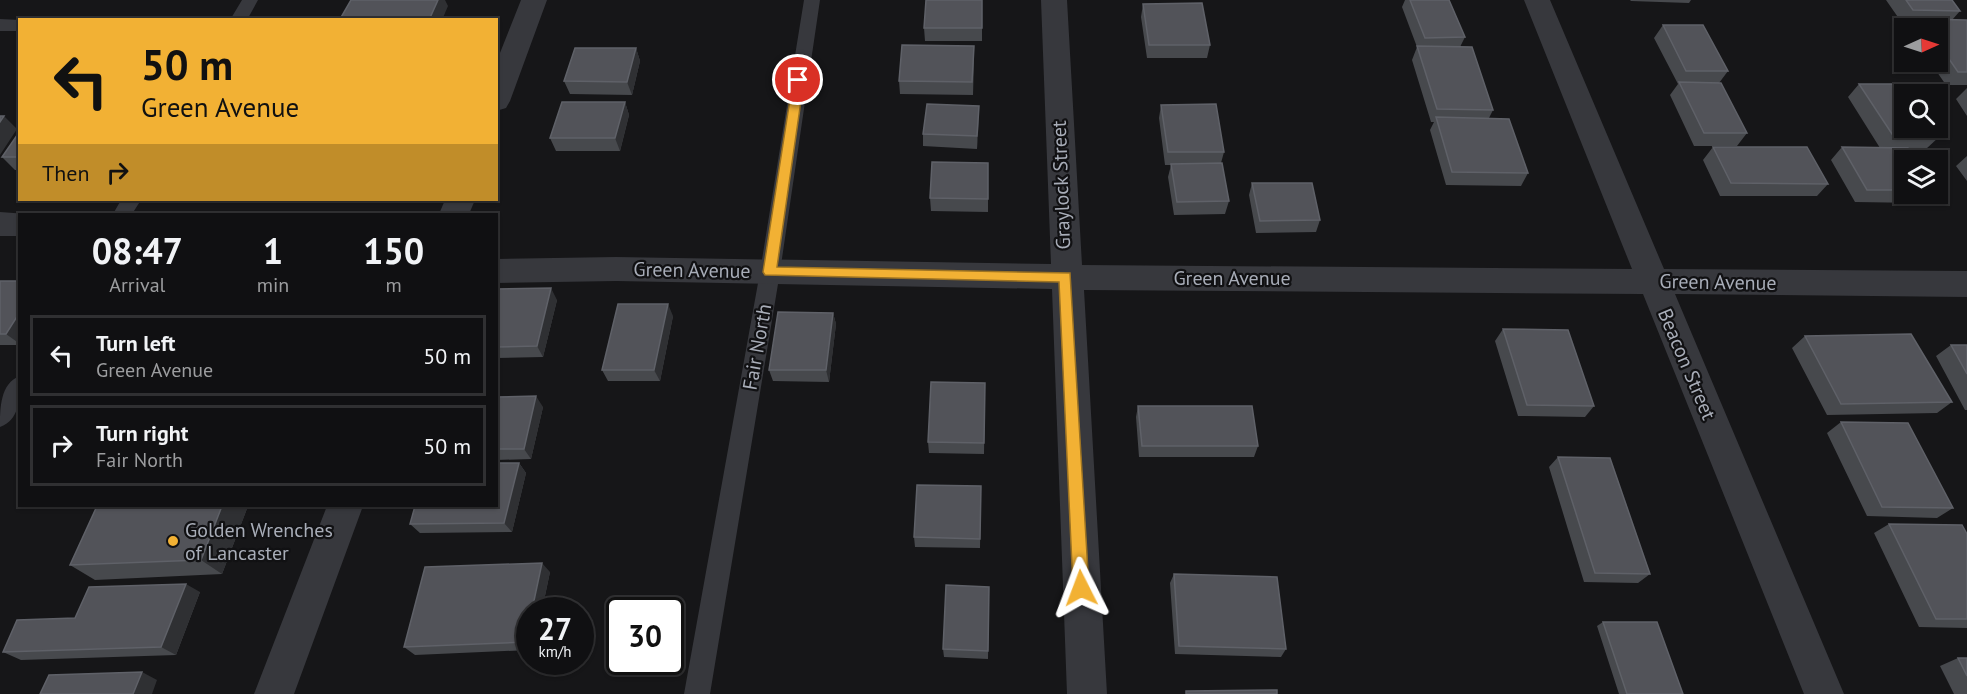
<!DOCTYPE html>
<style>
:root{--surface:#101012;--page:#19191b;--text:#f1f3f6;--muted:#9c9d9f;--line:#303032}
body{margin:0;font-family:"PT Sans",sans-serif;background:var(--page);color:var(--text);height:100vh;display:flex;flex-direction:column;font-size:22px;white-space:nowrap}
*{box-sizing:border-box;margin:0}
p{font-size:20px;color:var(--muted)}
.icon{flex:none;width:33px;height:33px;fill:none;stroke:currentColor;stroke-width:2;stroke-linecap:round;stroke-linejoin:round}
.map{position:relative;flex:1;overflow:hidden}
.panel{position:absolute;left:18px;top:213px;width:480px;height:294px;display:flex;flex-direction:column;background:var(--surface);border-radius:0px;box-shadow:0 2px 4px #0004,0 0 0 2px var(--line)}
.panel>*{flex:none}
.hud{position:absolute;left:18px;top:18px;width:480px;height:183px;border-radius:0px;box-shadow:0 2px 4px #0004,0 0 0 2px var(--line);background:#f2b134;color:#111;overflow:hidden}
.needle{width:39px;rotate:87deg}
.tools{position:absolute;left:1894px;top:18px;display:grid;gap:12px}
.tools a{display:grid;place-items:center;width:54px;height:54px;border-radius:0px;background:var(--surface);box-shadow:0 2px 4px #0004,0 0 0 2px var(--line);font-size:30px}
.speed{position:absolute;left:516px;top:597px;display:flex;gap:12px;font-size:30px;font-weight:700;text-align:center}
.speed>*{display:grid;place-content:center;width:78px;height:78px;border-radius:50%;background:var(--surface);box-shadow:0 2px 4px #0004,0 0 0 2px var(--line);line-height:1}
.speed small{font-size:15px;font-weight:400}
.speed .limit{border:3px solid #111;border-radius:9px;background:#fff;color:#111}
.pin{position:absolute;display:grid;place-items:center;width:51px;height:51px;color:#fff;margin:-26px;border:3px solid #fff;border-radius:50%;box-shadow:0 2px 6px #0007}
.me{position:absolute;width:66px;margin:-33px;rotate:357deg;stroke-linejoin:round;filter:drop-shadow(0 0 4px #0008)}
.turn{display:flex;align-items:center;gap:21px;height:126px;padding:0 24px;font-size:27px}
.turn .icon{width:78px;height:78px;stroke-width:2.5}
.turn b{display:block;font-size:42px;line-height:51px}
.then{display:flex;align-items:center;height:57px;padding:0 24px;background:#0003;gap:12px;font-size:22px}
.eta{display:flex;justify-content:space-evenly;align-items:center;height:102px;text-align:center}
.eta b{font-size:36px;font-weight:600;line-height:42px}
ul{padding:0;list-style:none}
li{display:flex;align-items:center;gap:18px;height:81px;margin:0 12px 9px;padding:0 12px;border:3px solid var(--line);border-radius:0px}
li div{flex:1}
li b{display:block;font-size:22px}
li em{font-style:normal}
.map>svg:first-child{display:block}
</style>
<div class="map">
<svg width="1967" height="694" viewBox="0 0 1967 694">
<rect width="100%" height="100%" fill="#161618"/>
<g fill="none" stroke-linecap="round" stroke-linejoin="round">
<path fill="#37383d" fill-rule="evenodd" d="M242,0h16l-11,20h-17z
M804,0h16l-40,272 -70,422h-26l76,-422z
M0,19l20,1v11h-20z
M121,200h20l-9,14h-19z
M20,376c0,19 1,44 -20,51 0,-18 0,-44 20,-51z"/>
<path fill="#37383d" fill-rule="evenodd" d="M1041,0h26l15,265 550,4 -108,-269h26l114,269 303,2v26l-292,-3 169,400h-40l-161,-400 -559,-4 23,404h-40l-15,-405 -436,-8 -120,2v-24l120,-2 435,7z
M0,212l27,2h-7v22h-20z"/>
<path fill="#37383d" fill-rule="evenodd" d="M521,0h26l-37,101 -4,7 -10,3v-48z
M445,200h30l-6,14h-30z
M327,506h36l-69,188h-40z"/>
</g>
<path fill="#47494d" d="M982,0v41h-57l-1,-13z
M1405,0h44l16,37 -5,10 33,63 -4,8 39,55 -7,13 -75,-1 -16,-55 4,-8h-3l-19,-62 5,-13 -15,-40z
M1630,0h61l-2,3 -58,-2z
M1886,0h66l8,11 -8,9h15v65h-21l-16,-23h8v-34h-24l4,-5h-16z
M1143,4l67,41 -3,13h-60l-6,-41z
M1663,25l65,46 -9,12 28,50 -10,13h-43l-24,-51 8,-11 -24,-46z
M636,48l4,13 -8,34 -62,-1 -6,-13z
M974,59l-1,36 -73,-1 -1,-13z
M1859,84l80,53 -13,12 -17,1 -4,10v34h27l-11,9 -66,-1 -24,-42 11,-13 38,1 -32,-51z
M1967,88v28l-11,-17z
M625,102l4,13 -9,36h-64l-6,-13z
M1161,105l63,47 -3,11 8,38 -4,13 -51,1 -6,-38 3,-12h-6l-6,-47z
M979,106l-2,43 -54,-3v-12z
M20,131v39h-5l-13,-13z
M1713,147l115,37 -11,12h-97l-17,-36z
M1967,156v25l-11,-15z
M988,163v49l-57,-1 -1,-13z
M1252,183l68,37 -4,12 -60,1 -7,-38z
M0,281h20v64h-20z
M496,289l61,11 -14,57 -47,1z
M833,313l3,11 -7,58 -56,-1 -4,-11z
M673,316l-13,65h-52l-6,-11z
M1503,329l91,77 -9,11 -67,-1 -23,-75z
M1805,336l147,66 -15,11 -110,2 -35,-67z
M1951,345h16v65h-2l-29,-54z
M985,383l-1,71 -55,-1 -1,-11z
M496,397l47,10 -12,52 -35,1z
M1138,406l120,40 -4,11h-115l-3,-40z
M1841,422l112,86 -16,10 -70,-2 -40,-83z
M1558,457l92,117 -12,9 -54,-1 -35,-115z
M519,463l7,10 -14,59 -92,1 -10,-9z
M981,486l-1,62 -65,-1 -1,-10z
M97,506h151l-26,68 -127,6 -25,-15z
M1889,524l78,10v94l-48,-1 -45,-94z
M550,572l-8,38h-12v40l-115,5 -11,-8z
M1174,574l112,75 -5,8 -106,-3 -5,-71z
M989,587l-1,72 -44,-2 -1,-8z
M200,592l-24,63 -155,5 -18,-8 72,-34z
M1603,622l80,72h-64l-22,-68z
M1958,658h9v36h-13l-14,-28z"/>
<path fill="#2f3033" d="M438,0h7l3,6 -6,14h-13z
M636,48l4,13 -8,34 -5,-13z
M625,102l4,13 -9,36 -5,-13z
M979,106v13l-2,30v-13z
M4,116l13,13 -17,26v-33z
M551,288l6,12 -14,57 -6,-11z
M668,304l5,12 -13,65 -6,-11z
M20,312v32l-14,-10z
M833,313l3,11 -7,58 -3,-12z
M536,396l7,11 -12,52 -7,-10z
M519,463l7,10 -14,59 -8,-9z
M222,506h26l-26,68 -21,-14z
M542,563l8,9 -8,38h-10z
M186,584l14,8 -24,63 -15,-8z
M530,626v19l-4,-3z
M142,672l15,8 -5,14h-19z"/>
<path fill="#525359" stroke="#5f6168" stroke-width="1.5" d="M351,0h87l-9,20 -89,-1z
M926,0h56v28h-58z
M1410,0h39l16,37 -40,1z
M1906,0h46l8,11 -47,-1z
M1202,3l8,42h-61l-6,-41z
M1922,19l45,1v52h-9l-20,-29v-15h-10z
M1663,25h40l25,46h-42z
M902,45l72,1 -2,36 -73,-1z
M1417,46l55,1 21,63 -56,-1z
M575,48h61l-9,34 -63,-1z
M1679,82l42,1 26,50h-43z
M1859,84h43l8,10h-5v34h28l6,9h-45z
M562,102h63l-10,36h-65z
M927,104l52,2 -2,30 -54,-2z
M1216,104l8,48h-56l-7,-47z
M0,116h4l-4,6z
M1436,117l73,2 19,54 -76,-1z
M20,131v26h-18z
M1713,147h94l21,37 -97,-1z
M1842,147l66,1 8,12h-11v30h-38z
M932,162l56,1v36l-58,-1z
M1222,163l7,38 -52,1 -6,-38z
M1252,183h60l8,37 -60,1z
M0,281h20v31l-14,22h-6z
M551,288l-14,58 -41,1v-58z
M618,304h50l-14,66h-52z
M778,312l55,1 -7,57h-57z
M1503,329l65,1 26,76 -67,-1z
M1911,334l41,68 -111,2 -36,-68z
M1951,345h16v29z
M931,382l54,1 -1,60 -56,-1z
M536,396l-12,53h-28v-52z
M1138,406h114l6,40h-116z
M1841,422l67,1 45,85 -71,-1z
M1558,457l52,1 40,116 -55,-1z
M496,463h23l-15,60 -94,1 5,-18h81z
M917,485l64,1 -1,53 -66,-2z
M97,506h125l-21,54 -131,5z
M1889,524l73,1 5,9v85h-31z
M542,563l-10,47h-2v16l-4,16 -122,5 21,-80z
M1174,574l103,3 9,72 -107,-3z
M186,584l-25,63 -158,5 14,-32 58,-2 14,-31z
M946,585l43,2 -1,64 -45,-2z
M1603,622h54l26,72h-56z
M1958,658h9v18z
M142,672l-9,22h-93l9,-19z
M1277,690v4h-91v-3z"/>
<path fill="#f2b134" stroke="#9d7322" stroke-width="1.5" d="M798,76l6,4 -27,187 293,6 19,315 -2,5 -6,2 -5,-2 -3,-5 -14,-306 -294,-7 -2,-3 30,-192z"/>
<circle fill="#f2b134" stroke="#111113" stroke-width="2" cx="173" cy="541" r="6"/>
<g text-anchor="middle" stroke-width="4.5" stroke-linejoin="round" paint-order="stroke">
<g font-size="20" fill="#a8adb8" stroke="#111113">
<text transform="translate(1061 185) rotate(-92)" y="7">Graylock Street</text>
<text transform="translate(692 270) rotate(1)" y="7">Green Avenue</text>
<text x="1232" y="285">Green Avenue</text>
<text transform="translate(1718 282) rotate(1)" y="7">Green Avenue</text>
<text transform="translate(757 347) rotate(-80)" y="7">Fair North</text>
<text transform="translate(1687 364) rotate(67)" y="7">Beacon Street</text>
</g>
<g font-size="20" fill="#a8adb8" stroke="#111113" text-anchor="start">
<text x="185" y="537">Golden Wrenches<tspan x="185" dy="23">of Lancaster</tspan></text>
</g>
</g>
</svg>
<div class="tools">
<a><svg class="needle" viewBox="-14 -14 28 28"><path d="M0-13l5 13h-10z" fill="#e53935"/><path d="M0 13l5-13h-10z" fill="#9c9d9f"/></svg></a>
<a><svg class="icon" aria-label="search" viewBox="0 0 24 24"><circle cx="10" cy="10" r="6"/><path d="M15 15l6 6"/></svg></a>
<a><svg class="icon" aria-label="layers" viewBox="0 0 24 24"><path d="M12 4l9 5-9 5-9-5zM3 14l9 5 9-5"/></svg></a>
</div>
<div class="speed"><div>27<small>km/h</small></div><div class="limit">30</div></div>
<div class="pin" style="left:798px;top:80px;background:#d93025"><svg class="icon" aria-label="arrive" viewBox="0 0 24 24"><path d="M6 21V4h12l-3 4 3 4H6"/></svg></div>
<svg class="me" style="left:1081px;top:588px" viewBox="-20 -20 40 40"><path d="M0-17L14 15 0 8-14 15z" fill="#f2b134" stroke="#fff" stroke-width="4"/></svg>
<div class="hud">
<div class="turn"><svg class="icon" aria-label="left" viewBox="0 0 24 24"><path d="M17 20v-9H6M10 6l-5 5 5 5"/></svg><div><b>50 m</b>Green Avenue</div></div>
<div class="then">Then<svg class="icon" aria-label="right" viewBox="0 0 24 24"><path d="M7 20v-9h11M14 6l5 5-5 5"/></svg></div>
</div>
<section class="panel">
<div class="eta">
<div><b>08:47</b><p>Arrival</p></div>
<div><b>1</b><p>min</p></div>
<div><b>150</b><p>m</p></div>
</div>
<ul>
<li><svg class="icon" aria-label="left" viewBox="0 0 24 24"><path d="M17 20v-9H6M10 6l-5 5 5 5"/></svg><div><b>Turn left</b><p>Green Avenue</p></div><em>50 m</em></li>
<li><svg class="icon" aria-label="right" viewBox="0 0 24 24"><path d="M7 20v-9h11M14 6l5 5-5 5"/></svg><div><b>Turn right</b><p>Fair North</p></div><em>50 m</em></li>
</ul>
</section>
</div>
